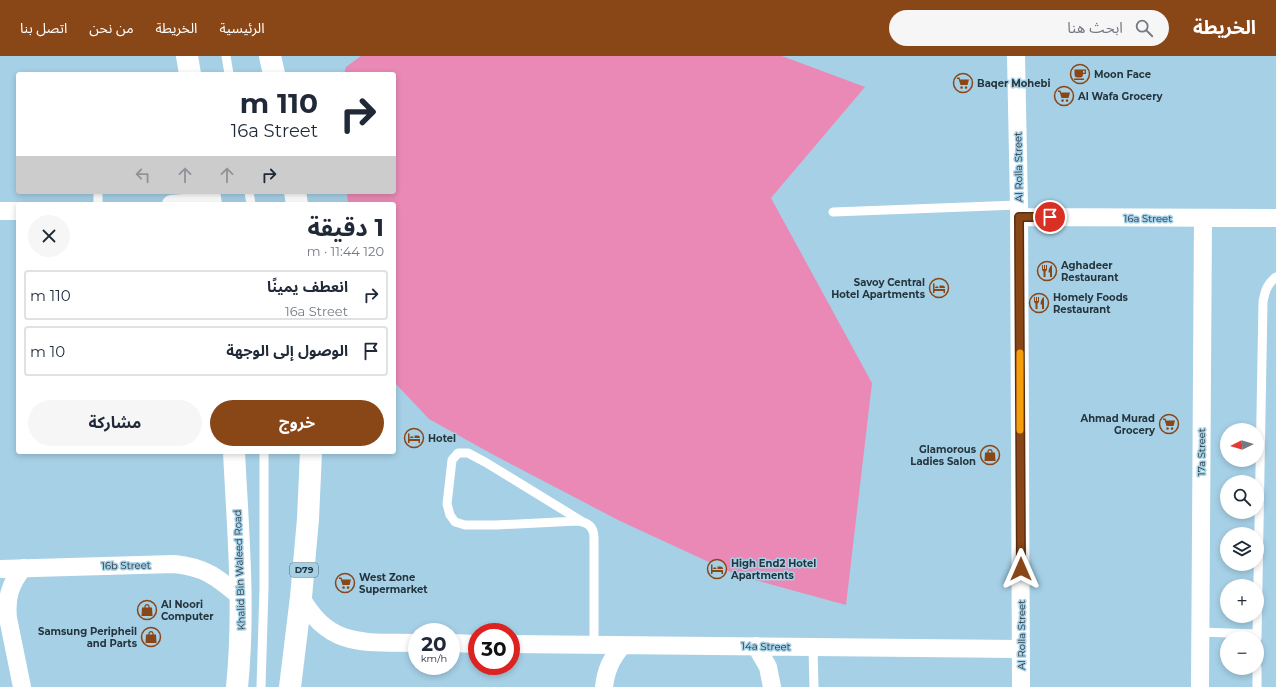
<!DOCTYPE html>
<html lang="ar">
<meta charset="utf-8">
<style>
:root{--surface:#fff;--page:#f6f6f7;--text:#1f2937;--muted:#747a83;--line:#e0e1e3;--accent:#894617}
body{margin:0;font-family:Montserrat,"Noto Sans Arabic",sans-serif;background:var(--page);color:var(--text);direction:rtl;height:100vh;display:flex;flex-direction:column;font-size:15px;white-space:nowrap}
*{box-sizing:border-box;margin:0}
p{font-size:13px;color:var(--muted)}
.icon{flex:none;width:22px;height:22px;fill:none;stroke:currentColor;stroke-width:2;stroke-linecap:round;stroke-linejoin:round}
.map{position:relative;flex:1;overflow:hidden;direction:ltr}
.details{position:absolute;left:16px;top:146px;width:380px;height:252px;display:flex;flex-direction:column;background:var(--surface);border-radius:4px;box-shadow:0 2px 6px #0003;direction:rtl}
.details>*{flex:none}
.hud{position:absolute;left:16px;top:16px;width:380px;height:122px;border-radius:4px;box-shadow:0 2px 6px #0003;direction:rtl;background:#fff;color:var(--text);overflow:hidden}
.needle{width:26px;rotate:265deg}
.buttons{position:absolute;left:1220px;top:367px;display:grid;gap:8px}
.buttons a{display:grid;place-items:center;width:44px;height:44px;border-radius:50%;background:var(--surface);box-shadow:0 2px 6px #0003;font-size:20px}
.speed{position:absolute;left:408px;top:567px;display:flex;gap:8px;font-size:20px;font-weight:700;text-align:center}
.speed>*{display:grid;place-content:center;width:52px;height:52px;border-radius:50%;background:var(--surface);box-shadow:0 2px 6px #0003;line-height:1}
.speed small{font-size:10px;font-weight:400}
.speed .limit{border:6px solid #d22;background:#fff;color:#111}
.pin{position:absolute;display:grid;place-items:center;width:34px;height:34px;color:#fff;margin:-17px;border:2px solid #fff;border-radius:50%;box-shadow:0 1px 4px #0007}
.me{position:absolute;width:44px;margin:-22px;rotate:0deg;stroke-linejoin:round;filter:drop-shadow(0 0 3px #0008)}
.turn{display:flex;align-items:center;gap:14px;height:84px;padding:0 12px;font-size:18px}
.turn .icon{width:52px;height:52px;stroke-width:2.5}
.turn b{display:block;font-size:28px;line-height:34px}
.lanes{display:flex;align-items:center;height:38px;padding:0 12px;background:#0003;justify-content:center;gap:20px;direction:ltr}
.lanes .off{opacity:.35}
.round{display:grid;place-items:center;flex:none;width:42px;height:42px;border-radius:21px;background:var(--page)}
.summary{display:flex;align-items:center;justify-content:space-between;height:68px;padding:0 12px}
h1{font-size:24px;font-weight:700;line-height:30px}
.action{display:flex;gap:8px;margin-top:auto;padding:8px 12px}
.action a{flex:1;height:46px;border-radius:24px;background:var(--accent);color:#fff;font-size:16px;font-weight:700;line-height:46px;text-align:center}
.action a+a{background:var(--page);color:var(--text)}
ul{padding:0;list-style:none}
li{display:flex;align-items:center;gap:12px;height:50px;margin:0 8px 6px;padding:0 4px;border:2px solid var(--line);border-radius:4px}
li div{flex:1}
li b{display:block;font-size:15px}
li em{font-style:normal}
header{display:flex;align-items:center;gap:24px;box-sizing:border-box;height:56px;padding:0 20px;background:var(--accent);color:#fff}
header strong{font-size:19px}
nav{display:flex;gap:22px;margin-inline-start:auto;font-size:14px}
.search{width:280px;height:36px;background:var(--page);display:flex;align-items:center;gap:10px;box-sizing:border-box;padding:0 14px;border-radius:22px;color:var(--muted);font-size:15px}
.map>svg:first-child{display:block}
</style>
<header>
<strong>الخريطة</strong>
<div class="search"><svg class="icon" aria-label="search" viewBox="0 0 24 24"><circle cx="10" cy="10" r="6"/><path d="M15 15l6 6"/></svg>ابحث هنا</div>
<nav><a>الرئيسية</a><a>الخريطة</a><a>من نحن</a><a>اتصل بنا</a></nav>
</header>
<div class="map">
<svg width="1276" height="631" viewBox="0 0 1276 631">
<rect width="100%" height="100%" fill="#a6d0e6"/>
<path fill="#ea89b6" d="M361,0h421l83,31 -94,111 101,185 -26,222 -109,-30 -117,-54 -128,-67 -63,-35 -35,-37v-178h-46l-1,-12h47v-118h-50l2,-7z"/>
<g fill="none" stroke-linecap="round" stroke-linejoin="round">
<path stroke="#fff" stroke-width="9" d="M226,0l3,18
M98,136v12
M249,136l2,12
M833,156l186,-7
M583,466l-98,-60 -17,-9h-10l-6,7 -5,44 3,11 5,7 10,3h31l81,-4c11,1 17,6 17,17v108
M1200,576l57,2
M1257,582l6,-336c2,-11 4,-18 13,-25
M813,590l1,41
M261,631l3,-99v-136
M1257,631v-19"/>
<path stroke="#fff" stroke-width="18" d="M1016,0l3,149 2,482
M171,148l39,-3
M0,155h18
M1019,161l257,1
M0,513l174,-5c32,3 44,14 68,34
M301,541c28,52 65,45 116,46
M451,587l26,1
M511,588l510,5
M756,590l12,21 4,20
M22,631l-14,-69c-2,-20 2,-34 15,-50
M604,631c2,-17 7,-28 18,-41
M1200,631l3,-469"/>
<path stroke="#fff" stroke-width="22" d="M187,0l3,18
M270,0l4,18
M209,136l2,12
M295,136l2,12
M234,396c4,79 11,157 3,235
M290,631l11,-90 7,-78 3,-67"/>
</g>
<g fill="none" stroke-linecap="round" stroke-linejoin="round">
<defs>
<path id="route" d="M1021,513l-2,-352h31"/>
</defs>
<use href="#route" stroke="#592e0f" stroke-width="10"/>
<use href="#route" stroke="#894617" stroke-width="7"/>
<path stroke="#f59e0b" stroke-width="7" d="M1020,297v77"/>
</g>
<defs>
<symbol id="cafe-ring" viewBox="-11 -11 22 22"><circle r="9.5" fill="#a6d0e6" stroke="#894617" stroke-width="1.5"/><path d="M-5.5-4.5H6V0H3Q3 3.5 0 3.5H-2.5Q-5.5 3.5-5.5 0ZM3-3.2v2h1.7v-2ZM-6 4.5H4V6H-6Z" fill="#894617"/></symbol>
<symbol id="supermarket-ring" viewBox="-11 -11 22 22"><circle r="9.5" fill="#a6d0e6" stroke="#894617" stroke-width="1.5"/><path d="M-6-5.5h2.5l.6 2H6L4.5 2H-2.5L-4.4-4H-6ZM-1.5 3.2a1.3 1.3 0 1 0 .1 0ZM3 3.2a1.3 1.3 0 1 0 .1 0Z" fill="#894617"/></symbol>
<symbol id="restaurant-ring" viewBox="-11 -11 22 22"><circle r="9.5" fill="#a6d0e6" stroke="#894617" stroke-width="1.5"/><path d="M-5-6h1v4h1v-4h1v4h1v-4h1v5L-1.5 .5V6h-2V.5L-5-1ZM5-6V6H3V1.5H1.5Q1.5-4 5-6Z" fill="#894617"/></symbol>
<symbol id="hotel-ring" viewBox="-11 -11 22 22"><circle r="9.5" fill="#a6d0e6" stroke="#894617" stroke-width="1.5"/><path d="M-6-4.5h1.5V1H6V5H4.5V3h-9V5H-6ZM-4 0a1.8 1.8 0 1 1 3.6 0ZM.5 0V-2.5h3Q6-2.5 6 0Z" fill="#894617"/></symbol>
<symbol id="shop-ring" viewBox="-11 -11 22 22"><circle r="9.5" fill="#a6d0e6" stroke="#894617" stroke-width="1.5"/><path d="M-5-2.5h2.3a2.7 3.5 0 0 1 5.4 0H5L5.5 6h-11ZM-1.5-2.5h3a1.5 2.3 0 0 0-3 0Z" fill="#894617"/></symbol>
</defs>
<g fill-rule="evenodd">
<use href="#cafe-ring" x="1069" y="7" width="22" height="22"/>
<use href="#supermarket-ring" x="952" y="16" width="22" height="22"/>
<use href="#supermarket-ring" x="1053" y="29" width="22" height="22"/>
<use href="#restaurant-ring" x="1036" y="204" width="22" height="22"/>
<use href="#hotel-ring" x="928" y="221" width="22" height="22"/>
<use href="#restaurant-ring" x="1028" y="236" width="22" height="22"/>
<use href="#supermarket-ring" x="1158" y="357" width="22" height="22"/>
<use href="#hotel-ring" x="403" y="371" width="22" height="22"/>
<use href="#shop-ring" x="979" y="388" width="22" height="22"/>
<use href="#hotel-ring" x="706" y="502" width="22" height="22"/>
<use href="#supermarket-ring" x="334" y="516" width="22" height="22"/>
<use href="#shop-ring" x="136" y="543" width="22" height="22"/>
<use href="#shop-ring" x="140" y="570" width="22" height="22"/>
</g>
<g text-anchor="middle" stroke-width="3" stroke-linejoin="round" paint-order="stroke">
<rect fill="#a6d0e6" stroke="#4b6470" stroke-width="1" x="290" y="507" width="28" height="14" rx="3"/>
<g font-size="9" font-weight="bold" fill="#24353e">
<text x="304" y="517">D79</text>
</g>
<g font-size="10" font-weight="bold" fill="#24353e" stroke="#a6d0e6" text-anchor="start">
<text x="1094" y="22">Moon Face</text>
<text x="977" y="31">Baqer Mohebi</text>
<text x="1078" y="44">Al Wafa Grocery</text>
<text x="1061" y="213">Aghadeer<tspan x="1061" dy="12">Restaurant</tspan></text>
<text x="925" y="230" text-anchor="end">Savoy Central<tspan x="925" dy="12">Hotel Apartments</tspan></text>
<text x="1053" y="245">Homely Foods<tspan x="1053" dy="12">Restaurant</tspan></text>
<text x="1155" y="366" text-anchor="end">Ahmad Murad<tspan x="1155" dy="12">Grocery</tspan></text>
<text x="428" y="386">Hotel</text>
<text x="976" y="397" text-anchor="end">Glamorous<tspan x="976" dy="12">Ladies Salon</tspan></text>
<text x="731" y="511">High End2 Hotel<tspan x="731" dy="12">Apartments</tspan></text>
<text x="359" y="525">West Zone<tspan x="359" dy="12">Supermarket</tspan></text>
<text x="161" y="552">Al Noori<tspan x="161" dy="12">Computer</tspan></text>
<text x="137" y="579" text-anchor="end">Samsung Peripheil<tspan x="137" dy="12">and Parts</tspan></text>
</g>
<g font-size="10" fill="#24353e" stroke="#a6d0e6">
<text transform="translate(1018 111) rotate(-91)" y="4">Al Rolla Street</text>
<text x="1148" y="166">16a Street</text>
<text transform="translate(1201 396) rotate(-90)" y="4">17a Street</text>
<text transform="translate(126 509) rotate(-1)" y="4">16b Street</text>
<text transform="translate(239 514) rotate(-92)" y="4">Khalid Bin Waleed Road</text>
<text transform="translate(1021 579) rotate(-90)" y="4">Al Rolla Street</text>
<text transform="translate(766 590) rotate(1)" y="4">14a Street</text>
</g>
</g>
</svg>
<div class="buttons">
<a><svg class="needle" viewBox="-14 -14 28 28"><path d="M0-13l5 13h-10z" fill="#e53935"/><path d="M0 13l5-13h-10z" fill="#747a83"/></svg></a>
<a><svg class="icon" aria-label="search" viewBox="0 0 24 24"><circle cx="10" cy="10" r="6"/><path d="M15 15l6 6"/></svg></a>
<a><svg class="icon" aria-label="layers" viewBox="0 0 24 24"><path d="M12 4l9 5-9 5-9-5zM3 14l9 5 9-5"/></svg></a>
<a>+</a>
<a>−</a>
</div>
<div class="speed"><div>20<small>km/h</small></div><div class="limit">30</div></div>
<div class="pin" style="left:1050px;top:161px;background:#d93025"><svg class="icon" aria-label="arrive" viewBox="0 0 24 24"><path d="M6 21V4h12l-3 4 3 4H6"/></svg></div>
<svg class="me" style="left:1021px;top:513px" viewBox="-20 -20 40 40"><path d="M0-17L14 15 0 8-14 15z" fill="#894617" stroke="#fff" stroke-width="4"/></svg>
<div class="hud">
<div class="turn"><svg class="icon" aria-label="right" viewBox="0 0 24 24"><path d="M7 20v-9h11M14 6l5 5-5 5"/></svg><div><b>110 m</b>16a Street</div></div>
<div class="lanes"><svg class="icon off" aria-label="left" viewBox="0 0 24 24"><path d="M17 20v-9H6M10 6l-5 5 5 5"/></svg><svg class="icon off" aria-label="ahead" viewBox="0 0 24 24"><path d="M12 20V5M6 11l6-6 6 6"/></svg><svg class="icon off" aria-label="ahead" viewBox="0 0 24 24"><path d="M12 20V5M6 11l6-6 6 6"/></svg><svg class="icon" aria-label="right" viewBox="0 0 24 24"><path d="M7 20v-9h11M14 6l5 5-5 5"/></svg></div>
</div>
<section class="details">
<div class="summary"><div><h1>1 دقيقة</h1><p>120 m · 11:44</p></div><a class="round"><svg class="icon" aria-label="close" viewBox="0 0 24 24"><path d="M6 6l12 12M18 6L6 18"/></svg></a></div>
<ul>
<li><svg class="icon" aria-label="right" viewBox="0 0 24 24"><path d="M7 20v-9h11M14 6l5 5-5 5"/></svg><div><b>انعطف يمينًا</b><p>16a Street</p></div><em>110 m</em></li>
<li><svg class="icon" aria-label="arrive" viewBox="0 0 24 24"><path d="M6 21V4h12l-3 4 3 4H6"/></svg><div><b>الوصول إلى الوجهة</b></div><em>10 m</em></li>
</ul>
<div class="action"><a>خروج</a><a>مشاركة</a></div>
</section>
</div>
